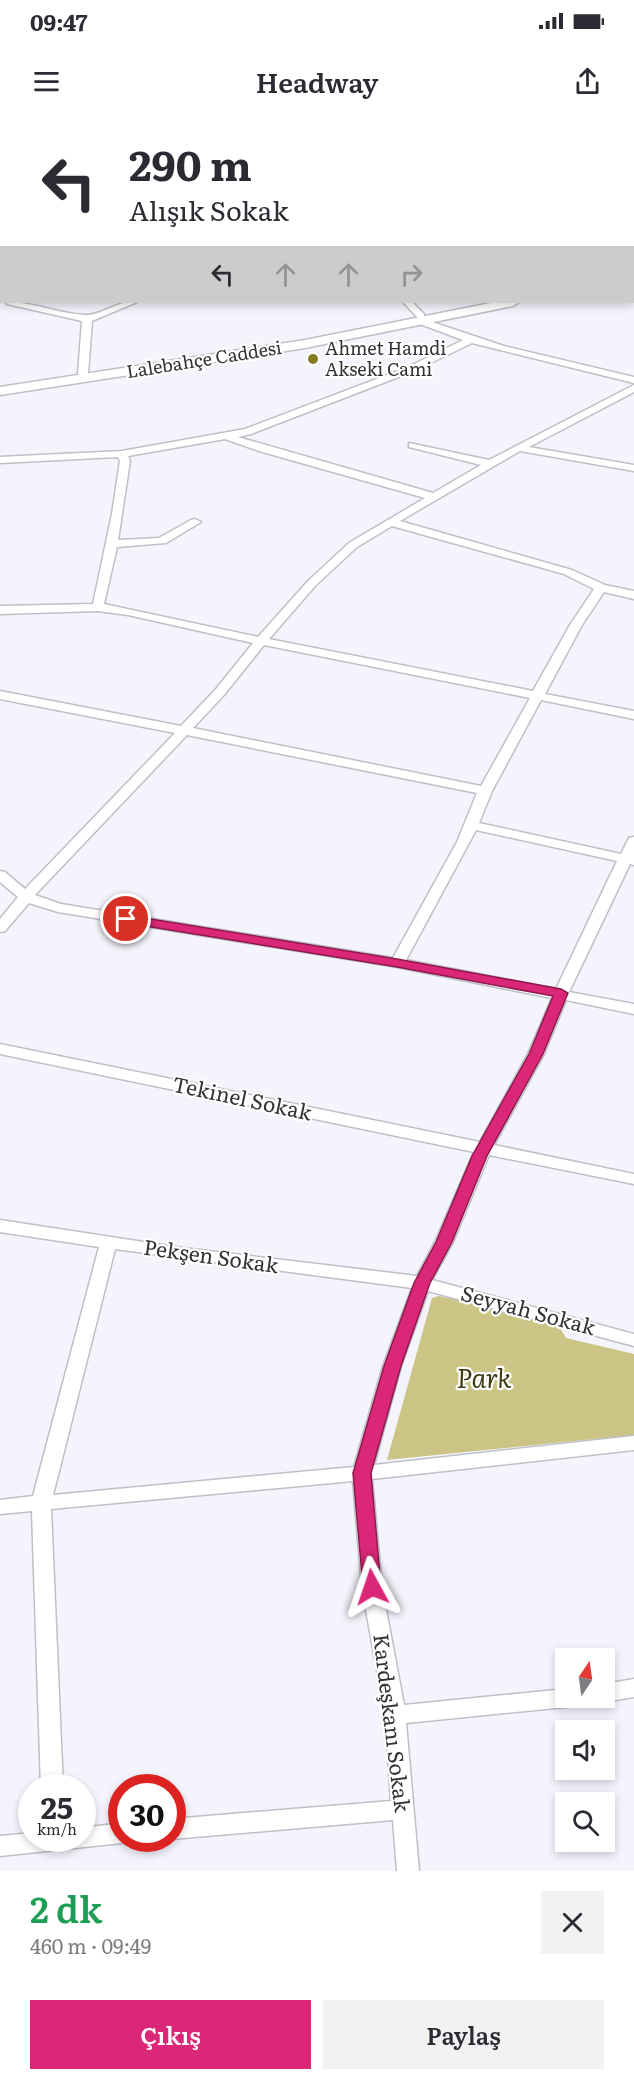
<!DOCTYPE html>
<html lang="tr">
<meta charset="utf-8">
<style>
:root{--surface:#fff;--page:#f2f2f3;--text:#2b2b33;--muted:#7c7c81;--accent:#db2777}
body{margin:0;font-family:Literata,serif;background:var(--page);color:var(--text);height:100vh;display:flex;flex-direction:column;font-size:22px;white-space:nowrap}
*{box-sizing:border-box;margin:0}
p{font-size:20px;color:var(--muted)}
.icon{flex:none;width:33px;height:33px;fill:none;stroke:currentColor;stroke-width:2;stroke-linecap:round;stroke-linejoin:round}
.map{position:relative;height:1751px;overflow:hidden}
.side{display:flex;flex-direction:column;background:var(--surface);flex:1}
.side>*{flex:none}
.guide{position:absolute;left:0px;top:0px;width:634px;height:183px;box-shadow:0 3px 9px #0003;background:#fff;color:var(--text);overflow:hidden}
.needle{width:39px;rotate:13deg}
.buttons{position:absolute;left:555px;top:1528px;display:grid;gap:12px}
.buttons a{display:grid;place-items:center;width:60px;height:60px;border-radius:0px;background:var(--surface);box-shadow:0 3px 9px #0003;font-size:30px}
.speed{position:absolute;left:18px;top:1654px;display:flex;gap:12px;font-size:30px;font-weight:700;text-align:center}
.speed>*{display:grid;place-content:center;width:78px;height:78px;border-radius:50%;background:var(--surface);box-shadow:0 3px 9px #0003;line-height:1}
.speed small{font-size:15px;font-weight:400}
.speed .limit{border:9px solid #d22;background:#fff;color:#111}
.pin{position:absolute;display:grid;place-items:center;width:51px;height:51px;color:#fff;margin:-26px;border:3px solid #fff;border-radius:50%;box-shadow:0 2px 6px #0007}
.me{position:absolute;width:66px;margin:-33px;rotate:355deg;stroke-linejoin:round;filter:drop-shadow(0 0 4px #0008)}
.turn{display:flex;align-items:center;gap:21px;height:126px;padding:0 30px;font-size:27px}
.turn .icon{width:78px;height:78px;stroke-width:2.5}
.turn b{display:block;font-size:42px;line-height:51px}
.lanes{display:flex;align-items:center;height:57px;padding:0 30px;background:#0003;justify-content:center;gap:30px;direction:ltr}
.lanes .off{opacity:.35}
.round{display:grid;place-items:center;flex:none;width:63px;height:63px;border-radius:0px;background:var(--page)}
.summary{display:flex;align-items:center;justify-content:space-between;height:102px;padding:0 30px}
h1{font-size:36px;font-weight:600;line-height:45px;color:#1e9e55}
.primary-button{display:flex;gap:12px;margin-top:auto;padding:12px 30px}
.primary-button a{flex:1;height:69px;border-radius:0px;background:var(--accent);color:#fff;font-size:24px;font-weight:600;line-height:69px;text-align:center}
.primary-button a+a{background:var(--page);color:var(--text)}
.status{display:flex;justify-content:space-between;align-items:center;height:42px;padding:0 30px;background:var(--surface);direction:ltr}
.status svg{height:16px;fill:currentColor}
header{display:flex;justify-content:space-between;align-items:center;height:78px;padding:0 30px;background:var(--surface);font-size:27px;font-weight:600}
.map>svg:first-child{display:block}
</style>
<div class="status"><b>09:47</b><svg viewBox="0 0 49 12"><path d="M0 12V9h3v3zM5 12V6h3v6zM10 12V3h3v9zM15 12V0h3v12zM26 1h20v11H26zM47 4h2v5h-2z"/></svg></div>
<header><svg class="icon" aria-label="menu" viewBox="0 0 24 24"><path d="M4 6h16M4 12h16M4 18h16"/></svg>Headway<svg class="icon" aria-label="share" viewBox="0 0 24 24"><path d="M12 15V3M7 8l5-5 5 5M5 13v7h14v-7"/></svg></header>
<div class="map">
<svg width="634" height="1751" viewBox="0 0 634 1751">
<rect width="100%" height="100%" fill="#f3f4fc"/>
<path fill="#ccc485" d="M439,1176l118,27 9,15 68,16v81l-247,25 45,-162z"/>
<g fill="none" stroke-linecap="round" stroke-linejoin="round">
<defs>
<path id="street" d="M118,0h8l-9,2z
M293,0h8l-9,2z
M547,0h8v2h-8z
M633,6h1v4h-1z
M0,23h2v4h-2z
M633,65h1v6h-1z
M0,74h2v6h-2z
M633,125h1v6h-1z
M0,129h2v6h-2z
M0,168h2v6h-2z
M6,182c27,0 51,11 78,13 16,2 33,-15 53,-13l-45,19 -4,53 -5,3 -5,-3 4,-53 -75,-17z
M403,182h9l12,12v4h-6z
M423,199l81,27 130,31v6l-162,-40 -58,28 -163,63 -13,3 195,56 48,-28 -72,-18v-4l80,17 145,-75v7l-105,55 105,18v6l-114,-20 -120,70 172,49 33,15 29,6v8l-30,-7 -22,33 -37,69 89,17v8l-93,-19 -49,91 -13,32 142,31 8,-16 5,-1v28l-4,-1 -61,128 65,12v10l-68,-14 -22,54 -50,91 140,29v10l-145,-29 -36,87 -21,38 202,54v12l-206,-55 -27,75 -27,99 260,-29v14l-262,29 10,109 22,117 162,-16v9h10l-3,6 -7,3 -160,16 13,148h-22l-4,-51 -221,19v-20l219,-18 -6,-86 -23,-127 -9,-107 -302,28 12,279h-22l-9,-277 -32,3v-14l33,-4 66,-249 -99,-15v-12l183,28 234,28 18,-34 39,-90 -474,-98v-10l480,98 48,-88 24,-56 -155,-31 -339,-55 -29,-9 -24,28 -5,1v-13l18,-22 -18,-15v-11l5,1 20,17 150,-156 -175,-34v-8l181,35 35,-37 37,-46 -125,-28 -30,-4 -98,3v-8l93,-2 19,-90 8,-53 -2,-4 -118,6v-6l122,-6 123,-22 163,-62 55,-27 -43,-16 -2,-2zM225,319l34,12 166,47 -76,45 -41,38 -50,56 -154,-33 13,-57 49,-4 35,-21 -6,-3 -4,1 -32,18 -41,2 12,-79 -2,-5zM392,406l172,48 30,15 -24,36 -37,66 -264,-52 47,-54 41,-38zM264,525l266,53 -49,88 -288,-58 31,-33zM187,615l290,58 -20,49 -64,116 -332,-54 -26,-9zM476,710l141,31 -61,128 -150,-29zM115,1129l297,39 -29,78 -29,101 -301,28z
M634,1559v18l-30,5 -7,-3 7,-1v-14z
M122,1703v16h8l-8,4 -122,13v-20l32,-3v6h50v-11z"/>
<path id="secondary" d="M633,145h1v8h-1z
M496,182h23l-6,4 -208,42 -305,47v-8l305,-47z"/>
</defs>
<use href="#street" stroke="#bfc0c7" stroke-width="3"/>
<use href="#secondary" stroke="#bfc0c7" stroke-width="3"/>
<use href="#street" fill="#fff" fill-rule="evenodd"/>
<use href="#secondary" fill="#fff" fill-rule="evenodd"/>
</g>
<path fill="#db2777" stroke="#8e194d" stroke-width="1.5" d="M126,795l271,44 164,30 7,4 -25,61 -56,102 -35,86 -22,41 -29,83 -30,107 10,114 -3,6 -6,2 -7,-2 -2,-6 -10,-114 31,-107 30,-83 22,-41 36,-86 57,-102 24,-58 -156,-29 -276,-45 -2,-3 2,-3z"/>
<circle fill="#867a1f" stroke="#fff" stroke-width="2" cx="313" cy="239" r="6"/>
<g text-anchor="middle" stroke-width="4.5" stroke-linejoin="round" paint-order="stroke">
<g font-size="18" fill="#333336" stroke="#fff" text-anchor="start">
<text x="325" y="235">Ahmet Hamdi<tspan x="325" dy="21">Akseki Cami</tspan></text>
</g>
<g font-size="18" fill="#333336" stroke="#fff">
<text transform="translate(204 240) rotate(-9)" y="6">Lalebahçe Caddesi</text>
</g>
<g font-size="21" fill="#333336" stroke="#fff">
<text transform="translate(242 979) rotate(12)" y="7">Tekinel Sokak</text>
<text transform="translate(211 1137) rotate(8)" y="7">Pekşen Sokak</text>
<text transform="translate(528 1191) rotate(15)" y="7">Seyyah Sokak</text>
<text transform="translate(391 1603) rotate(83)" y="7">Kardeşkanı Sokak</text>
</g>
<g font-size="26" font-style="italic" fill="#403b14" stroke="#fff">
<text x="484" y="1268">Park</text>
</g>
</g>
</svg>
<div class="buttons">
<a><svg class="needle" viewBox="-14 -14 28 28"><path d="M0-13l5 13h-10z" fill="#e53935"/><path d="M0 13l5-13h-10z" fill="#7c7c81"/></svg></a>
<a><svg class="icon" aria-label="sound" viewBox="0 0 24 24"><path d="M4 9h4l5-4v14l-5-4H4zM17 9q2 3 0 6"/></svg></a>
<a><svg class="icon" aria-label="search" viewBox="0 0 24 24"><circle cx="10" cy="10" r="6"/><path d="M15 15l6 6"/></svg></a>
</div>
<div class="speed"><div>25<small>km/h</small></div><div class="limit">30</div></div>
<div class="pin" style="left:126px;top:799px;background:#d93025"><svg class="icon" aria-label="arrive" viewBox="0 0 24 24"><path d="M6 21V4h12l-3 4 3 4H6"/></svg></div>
<svg class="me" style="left:372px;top:1467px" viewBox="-20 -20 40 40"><path d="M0-17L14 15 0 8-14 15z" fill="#db2777" stroke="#fff" stroke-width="4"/></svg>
<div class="guide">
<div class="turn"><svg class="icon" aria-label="left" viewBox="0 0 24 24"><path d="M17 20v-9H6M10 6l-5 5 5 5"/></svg><div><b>290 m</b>Alışık Sokak</div></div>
<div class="lanes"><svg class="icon" aria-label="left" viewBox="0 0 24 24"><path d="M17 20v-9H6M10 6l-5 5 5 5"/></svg><svg class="icon off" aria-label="ahead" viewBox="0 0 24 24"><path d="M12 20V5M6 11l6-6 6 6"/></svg><svg class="icon off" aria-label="ahead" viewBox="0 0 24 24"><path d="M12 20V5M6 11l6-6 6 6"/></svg><svg class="icon off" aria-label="right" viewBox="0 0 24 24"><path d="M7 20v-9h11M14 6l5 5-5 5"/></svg></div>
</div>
</div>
<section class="side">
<div class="summary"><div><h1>2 dk</h1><p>460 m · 09:49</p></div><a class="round"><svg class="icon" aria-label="close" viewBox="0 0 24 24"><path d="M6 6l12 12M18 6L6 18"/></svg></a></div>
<div class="primary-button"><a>Çıkış</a><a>Paylaş</a></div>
</section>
